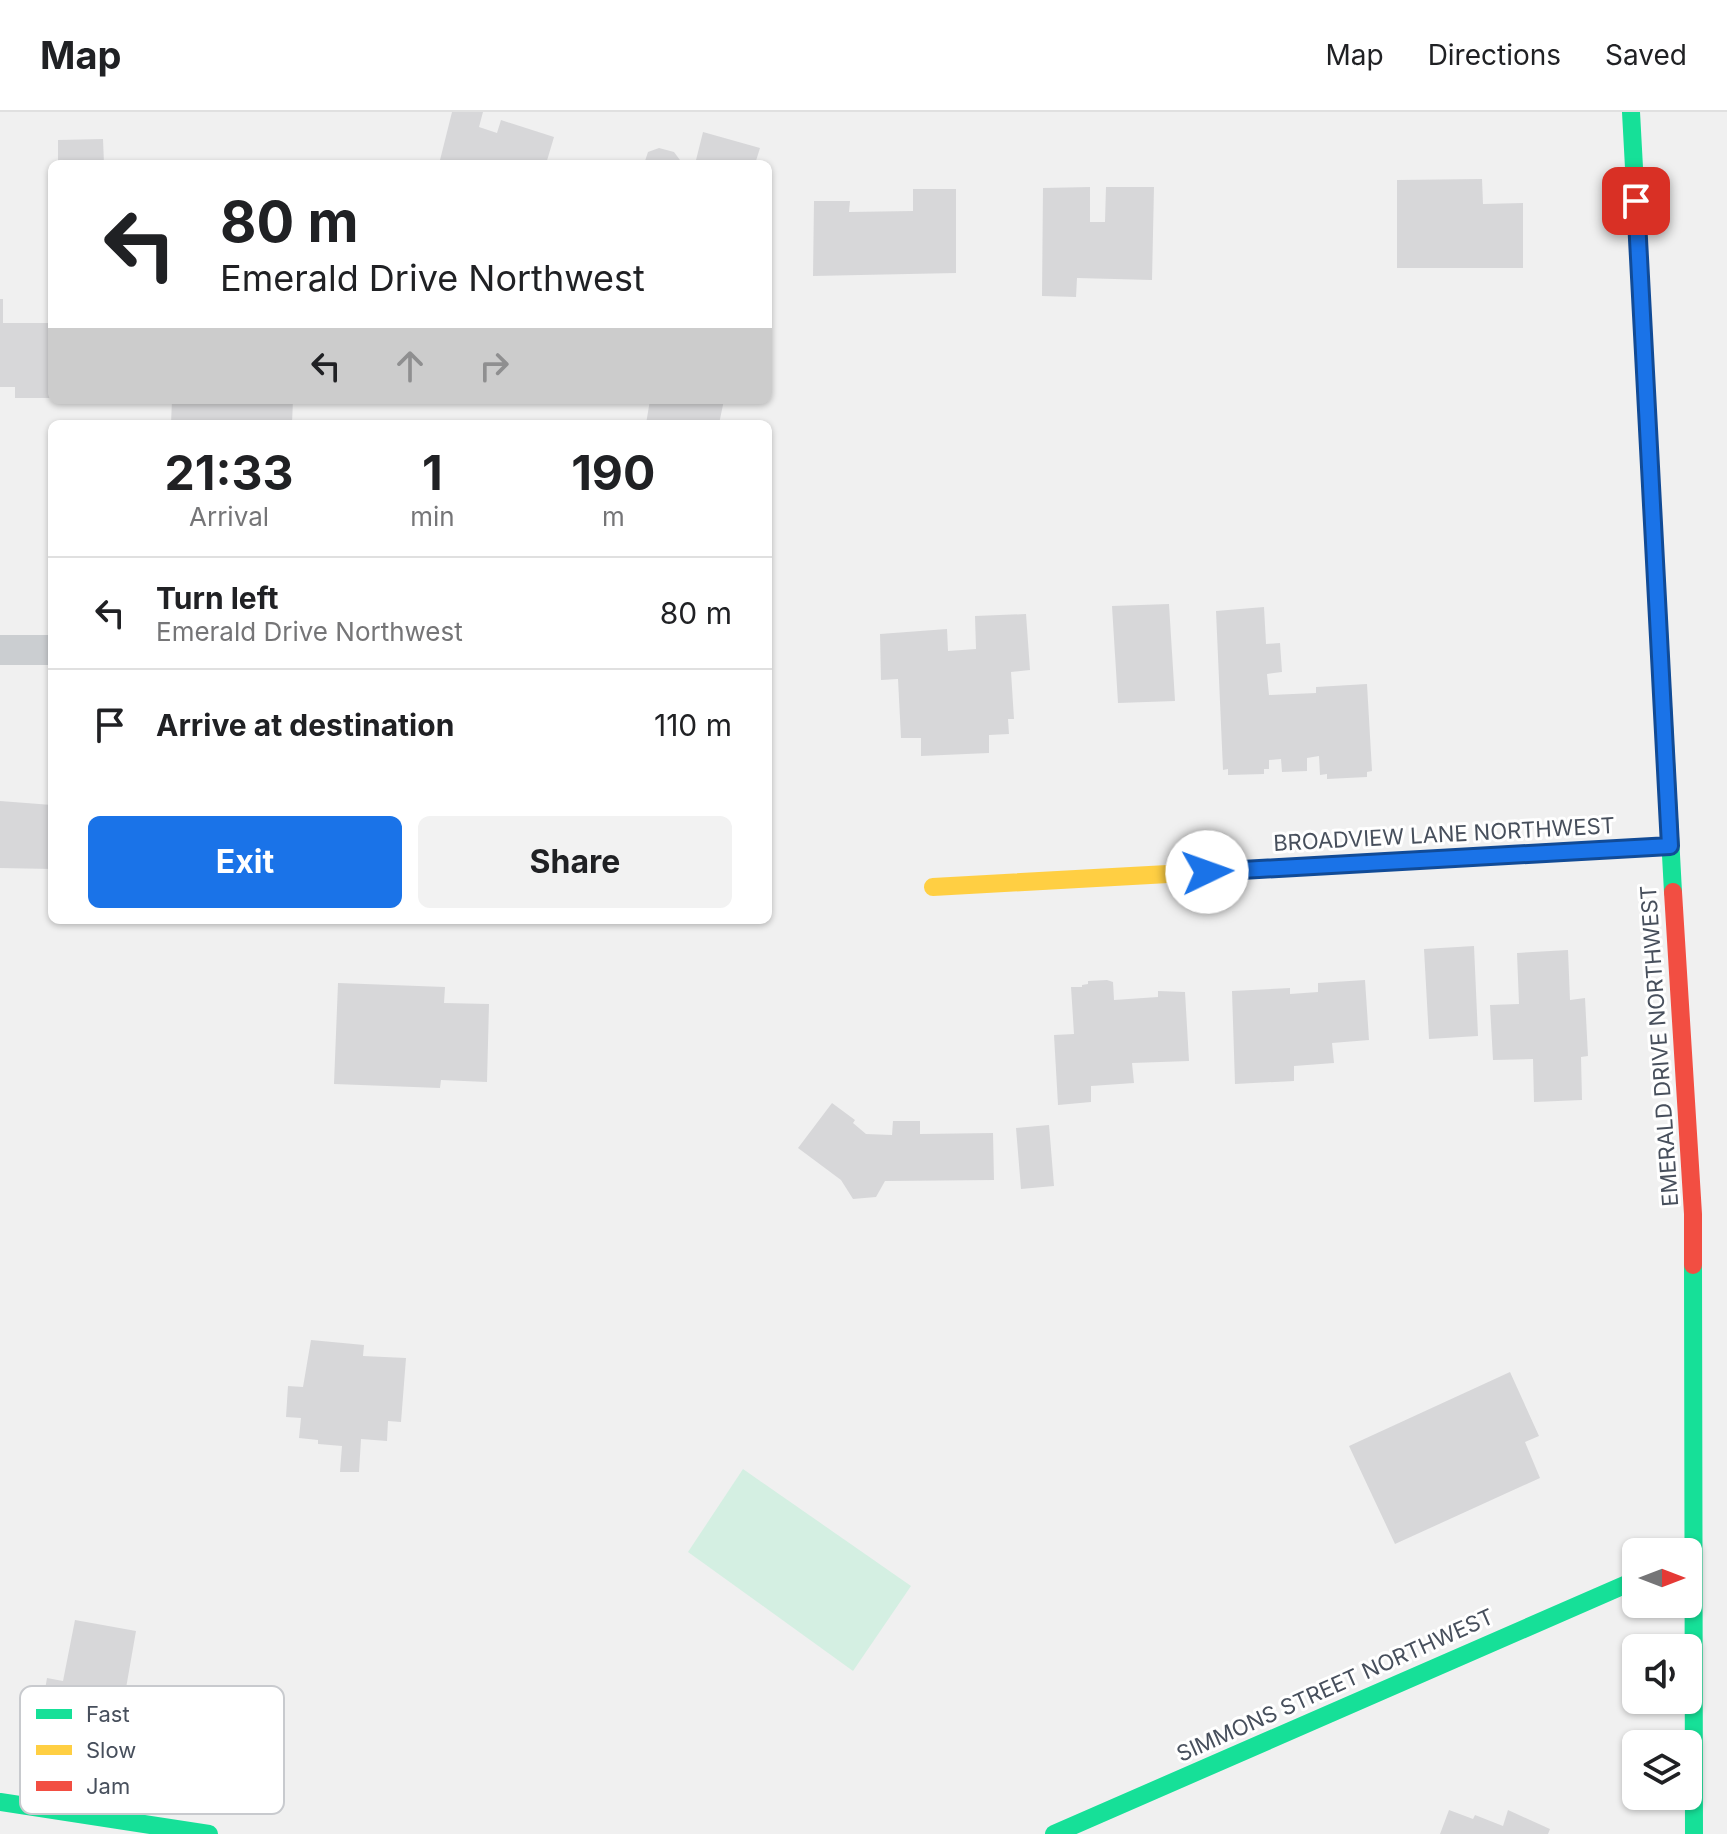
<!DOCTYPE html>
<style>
:root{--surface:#fff;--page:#f2f2f2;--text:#202124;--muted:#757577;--line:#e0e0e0;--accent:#1a73e8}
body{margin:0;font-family:Inter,sans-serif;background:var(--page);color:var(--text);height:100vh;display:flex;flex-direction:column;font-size:30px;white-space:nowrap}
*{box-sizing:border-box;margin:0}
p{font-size:26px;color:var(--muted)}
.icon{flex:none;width:44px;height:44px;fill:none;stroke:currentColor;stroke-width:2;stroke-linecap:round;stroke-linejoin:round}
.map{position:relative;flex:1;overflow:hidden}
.panel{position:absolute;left:48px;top:308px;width:724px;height:504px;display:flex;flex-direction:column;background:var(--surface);border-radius:12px;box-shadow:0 2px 6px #0004}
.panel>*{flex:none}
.guide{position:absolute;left:48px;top:48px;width:724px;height:244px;border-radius:12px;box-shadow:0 2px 6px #0004;background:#fff;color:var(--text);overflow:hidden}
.needle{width:52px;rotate:90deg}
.controls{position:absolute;left:1622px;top:1426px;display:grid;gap:16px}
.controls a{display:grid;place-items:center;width:80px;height:80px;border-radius:12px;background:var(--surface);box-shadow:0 2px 6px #0004;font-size:40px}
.pin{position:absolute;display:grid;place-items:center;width:68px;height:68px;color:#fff;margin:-34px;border-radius:16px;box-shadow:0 4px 12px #0006}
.me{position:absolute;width:88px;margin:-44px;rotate:87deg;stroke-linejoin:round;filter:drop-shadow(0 0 6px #0008)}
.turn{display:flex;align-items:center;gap:28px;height:168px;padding:0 40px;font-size:36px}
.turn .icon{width:104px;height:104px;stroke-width:2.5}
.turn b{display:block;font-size:56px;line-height:68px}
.lanes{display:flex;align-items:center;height:76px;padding:0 40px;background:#0003;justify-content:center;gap:40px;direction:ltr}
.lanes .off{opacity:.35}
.eta{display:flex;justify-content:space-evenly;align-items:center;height:136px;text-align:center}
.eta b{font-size:48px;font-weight:700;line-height:56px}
.button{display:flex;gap:16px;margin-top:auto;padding:16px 40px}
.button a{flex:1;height:92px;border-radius:12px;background:var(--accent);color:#fff;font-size:32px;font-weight:700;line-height:92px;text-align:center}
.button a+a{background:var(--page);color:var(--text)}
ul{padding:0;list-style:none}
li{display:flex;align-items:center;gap:24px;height:112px;padding:0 40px;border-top:2px solid var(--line)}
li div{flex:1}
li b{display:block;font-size:30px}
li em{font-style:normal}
header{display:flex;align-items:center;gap:48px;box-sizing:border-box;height:112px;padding:0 40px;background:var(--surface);border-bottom:2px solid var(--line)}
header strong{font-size:38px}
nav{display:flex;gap:44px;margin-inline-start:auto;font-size:28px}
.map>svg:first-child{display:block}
</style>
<header>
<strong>Map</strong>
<nav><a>Map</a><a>Directions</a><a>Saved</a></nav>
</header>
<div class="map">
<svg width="1727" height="1722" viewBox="0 0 1727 1722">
<rect width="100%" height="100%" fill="#f0f0f0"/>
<path fill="#d4efe2" d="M743,1357l168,117 -58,85 -165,-119z"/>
<path fill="#d7d7d9" d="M452,0h31l-4,15 18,6 4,-13 53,17 -8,27h-107z
M703,20l57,16 -5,16h-60z
M103,27l1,25h-46v-24z
M659,36l15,4 6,8 -1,4h-35l4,-12z
M1482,67l1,25 40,-1v65h-126v-88z
M1090,75v35h15l1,-35h48l-2,93 -75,-2 -1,19 -34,-1 1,-108z
M913,77h43v84l-143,3 1,-75h36l-1,11 64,-1z
M0,187h3v24h49v75h-37v-11h-15z
M172,288h121l-1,24h-121z
M650,288h74l-5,24h-73z
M1169,492l6,97 -57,2 -6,-97z
M1264,495l2,37 14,-1 2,29 -15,2 2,21 47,-2v-6l51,-3 5,87 -5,1v5l-40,2v-5l-7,1 -1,-19 -12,2v13l-25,1 -1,-13 -12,1v9h-5v5l-36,1v-6l-5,1 -7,-159z
M1026,502l4,56 -19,2 3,47h-6l1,15 -20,1v18l-68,3v-18h-20l-3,-59 -17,1 -1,-46 67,-5 1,22 28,-2 -1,-33z
M0,689l52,4v64l-52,-1z
M1474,834l4,90 -49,3 -5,-90z
M1568,838l2,50 15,-2 3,58 -7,1 1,43 -48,2 -1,-43 -40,1 -3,-55 29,-1 -2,-51z
M1107,868l6,2 1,18 44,-3v-6l27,1 4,69 -57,2 2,20 -43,3v16l-33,3 -4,-70 20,-1 -3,-47h11v-2l6,-1v-3z
M1365,868l4,60 -37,3 2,20 -40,3v15l-59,3 -3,-93 58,-3v6l28,-2v-9z
M338,871l107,4 -1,16 45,1 -2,78 -46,-2 -1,8 -106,-4z
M832,991l23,17 -2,3 13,11 26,1 1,-14h27v13l73,-1 1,47 -109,1 -9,16 -23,2 -12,-19 -43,-32z
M1049,1013l5,61 -33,3 -5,-61z
M311,1228l53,5 -1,11 43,2 -5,64 -13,-1 -1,20 -26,-2 -2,33h-19l2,-26 -24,-2v-4l-19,-2 2,-20 -15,-1 2,-31 15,1z
M1510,1260l29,64 -14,6 15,36 -145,66 -46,-98z
M75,1508l61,11 -18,103 -78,-15 7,-41 16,3z
M1449,1698l24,9 2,-4 28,11 5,-16 42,19 -2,5h-108z"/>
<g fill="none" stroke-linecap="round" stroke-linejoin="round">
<path stroke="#cbced1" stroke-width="30" d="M0,538h52"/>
<path stroke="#16e098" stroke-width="18" d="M1631,0l42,780
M1693,1153l1,569
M0,1690l209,32
M1054,1722l582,-254"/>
<path stroke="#ffcf43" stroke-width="18" d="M933,775l737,-41"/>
<path stroke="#f24e42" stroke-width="18" d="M1673,780l20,322v51"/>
</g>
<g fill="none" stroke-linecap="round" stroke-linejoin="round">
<defs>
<path id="route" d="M1207,760l463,-26 -34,-645"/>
</defs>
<use href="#route" stroke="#114b97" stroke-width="20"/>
<use href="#route" stroke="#1a73e8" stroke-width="14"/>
</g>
<g text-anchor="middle" stroke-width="6" stroke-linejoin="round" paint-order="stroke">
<g font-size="22" fill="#474f5c" stroke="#fff">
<text transform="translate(1444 722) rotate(-3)" y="8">BROADVIEW LANE NORTHWEST</text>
<text transform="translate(1659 934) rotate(-94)" y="8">EMERALD DRIVE NORTHWEST</text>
<text transform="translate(1335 1573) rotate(-24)" y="8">SIMMONS STREET NORTHWEST</text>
</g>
</g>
<rect x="20" y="1574" width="264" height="128" rx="12" fill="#fff" stroke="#c8cace" stroke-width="2"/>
<rect x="36" y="1597" width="36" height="10" fill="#16e098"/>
<rect x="36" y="1633" width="36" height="10" fill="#ffcf43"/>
<rect x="36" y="1669" width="36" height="10" fill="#f24e42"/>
<g font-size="22" fill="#474f5c">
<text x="86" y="1610">Fast</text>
<text x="86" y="1646">Slow</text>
<text x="86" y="1682">Jam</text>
</g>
</svg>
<div class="controls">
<a><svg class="needle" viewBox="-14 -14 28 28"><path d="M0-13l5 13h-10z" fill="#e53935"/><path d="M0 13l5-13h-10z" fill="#757577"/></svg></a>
<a><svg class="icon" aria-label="sound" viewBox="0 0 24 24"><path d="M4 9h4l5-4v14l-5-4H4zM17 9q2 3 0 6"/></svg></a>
<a><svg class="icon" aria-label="layers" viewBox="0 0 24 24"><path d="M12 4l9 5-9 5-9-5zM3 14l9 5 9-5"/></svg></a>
</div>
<div class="pin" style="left:1636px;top:89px;background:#d93025"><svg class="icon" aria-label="arrive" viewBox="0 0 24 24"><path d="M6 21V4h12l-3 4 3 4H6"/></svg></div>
<svg class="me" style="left:1207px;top:760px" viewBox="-20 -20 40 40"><circle r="19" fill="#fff"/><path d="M0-13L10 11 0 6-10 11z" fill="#1a73e8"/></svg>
<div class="guide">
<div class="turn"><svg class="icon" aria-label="left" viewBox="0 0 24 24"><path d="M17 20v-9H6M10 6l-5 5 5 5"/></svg><div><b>80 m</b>Emerald Drive Northwest</div></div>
<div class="lanes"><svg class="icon" aria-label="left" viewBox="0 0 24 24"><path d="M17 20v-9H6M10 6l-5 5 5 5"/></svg><svg class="icon off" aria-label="ahead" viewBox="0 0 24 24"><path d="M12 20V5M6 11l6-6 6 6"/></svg><svg class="icon off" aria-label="right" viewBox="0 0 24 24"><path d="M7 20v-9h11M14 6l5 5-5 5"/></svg></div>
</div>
<section class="panel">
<div class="eta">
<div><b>21:33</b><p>Arrival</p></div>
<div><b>1</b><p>min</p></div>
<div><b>190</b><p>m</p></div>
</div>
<ul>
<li><svg class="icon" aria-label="left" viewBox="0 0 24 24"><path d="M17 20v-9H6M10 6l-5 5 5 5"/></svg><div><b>Turn left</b><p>Emerald Drive Northwest</p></div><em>80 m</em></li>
<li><svg class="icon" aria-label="arrive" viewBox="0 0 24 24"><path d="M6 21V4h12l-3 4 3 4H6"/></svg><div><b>Arrive at destination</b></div><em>110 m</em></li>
</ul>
<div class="button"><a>Exit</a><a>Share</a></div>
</section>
</div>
